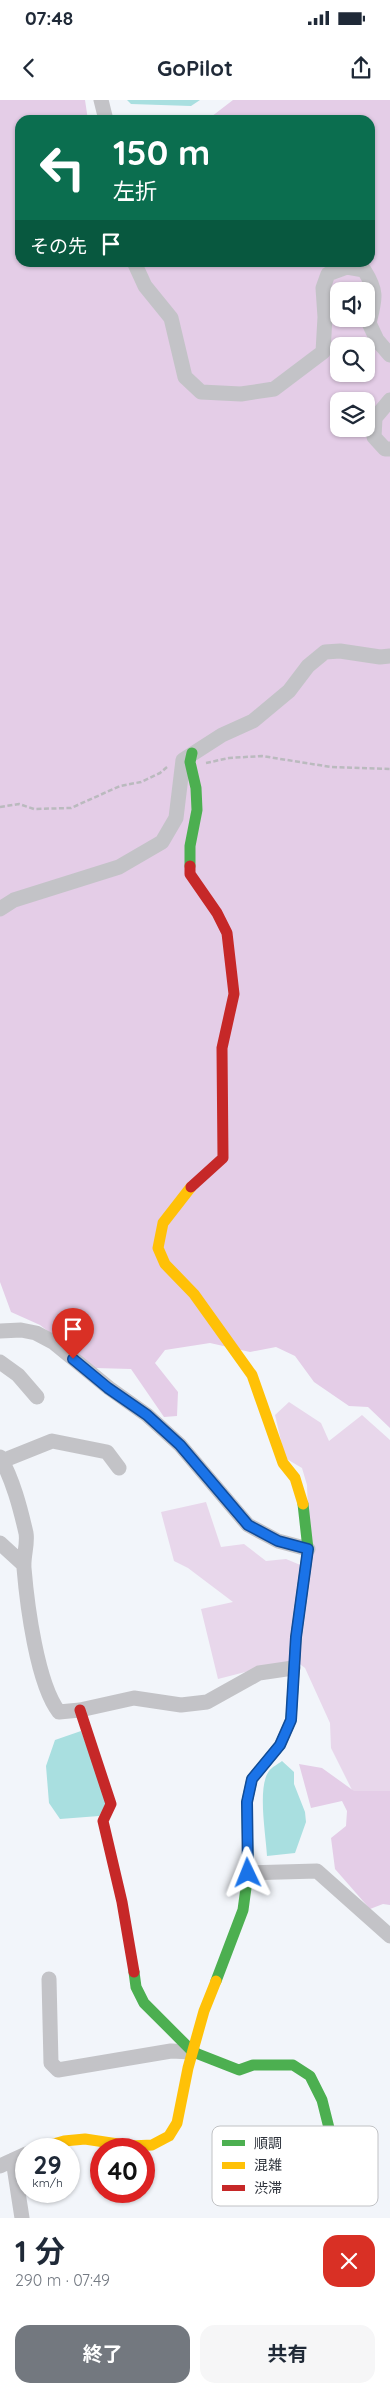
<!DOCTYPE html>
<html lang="ja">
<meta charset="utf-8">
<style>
:root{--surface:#fff;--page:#f6f6f7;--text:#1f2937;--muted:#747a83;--accent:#73787f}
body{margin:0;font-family:Quicksand,"Noto Sans JP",sans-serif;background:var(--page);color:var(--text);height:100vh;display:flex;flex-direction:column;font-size:19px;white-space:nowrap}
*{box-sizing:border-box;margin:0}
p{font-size:16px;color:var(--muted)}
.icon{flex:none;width:28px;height:28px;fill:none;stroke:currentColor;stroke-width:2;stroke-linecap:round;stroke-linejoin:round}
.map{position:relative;height:2118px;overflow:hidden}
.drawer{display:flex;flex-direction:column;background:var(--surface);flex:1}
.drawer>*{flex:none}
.top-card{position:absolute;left:15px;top:15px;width:360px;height:152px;border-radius:15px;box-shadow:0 1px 4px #0004;background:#0b6e4f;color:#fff;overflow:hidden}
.buttons{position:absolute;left:330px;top:182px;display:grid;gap:10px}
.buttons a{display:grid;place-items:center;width:45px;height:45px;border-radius:10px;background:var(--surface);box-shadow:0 1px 4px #0004;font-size:25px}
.speed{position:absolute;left:15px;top:2038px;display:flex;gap:10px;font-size:25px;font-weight:700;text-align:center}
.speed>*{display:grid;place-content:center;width:65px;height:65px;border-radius:50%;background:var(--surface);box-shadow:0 1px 4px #0004;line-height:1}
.speed small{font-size:12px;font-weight:400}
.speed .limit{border:8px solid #d22;background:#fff;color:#111}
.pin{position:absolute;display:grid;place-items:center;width:42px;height:42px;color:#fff;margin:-51px -21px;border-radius:50% 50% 50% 0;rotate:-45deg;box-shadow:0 0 5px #0007}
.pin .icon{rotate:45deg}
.me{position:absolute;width:55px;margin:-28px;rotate:358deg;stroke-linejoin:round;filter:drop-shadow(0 0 4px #0008)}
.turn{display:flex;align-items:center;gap:18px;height:105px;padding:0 15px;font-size:22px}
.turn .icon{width:65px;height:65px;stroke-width:2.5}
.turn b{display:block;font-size:35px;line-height:42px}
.then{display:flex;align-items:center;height:48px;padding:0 15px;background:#0003;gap:10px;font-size:19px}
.round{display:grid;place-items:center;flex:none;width:52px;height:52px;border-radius:15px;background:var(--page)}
.headline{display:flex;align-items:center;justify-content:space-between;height:85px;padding:0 15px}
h1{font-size:30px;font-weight:700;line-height:38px}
.cta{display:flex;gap:10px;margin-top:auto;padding:10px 15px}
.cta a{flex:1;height:58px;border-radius:15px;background:var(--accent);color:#fff;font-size:20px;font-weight:700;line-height:58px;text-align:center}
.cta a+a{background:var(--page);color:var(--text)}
.status{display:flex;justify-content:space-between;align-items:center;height:35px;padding:0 25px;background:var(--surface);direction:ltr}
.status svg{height:14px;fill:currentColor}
header{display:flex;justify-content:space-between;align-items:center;height:65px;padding:0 15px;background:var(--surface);font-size:22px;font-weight:700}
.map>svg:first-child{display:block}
</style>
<div class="status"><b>07:48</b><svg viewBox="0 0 49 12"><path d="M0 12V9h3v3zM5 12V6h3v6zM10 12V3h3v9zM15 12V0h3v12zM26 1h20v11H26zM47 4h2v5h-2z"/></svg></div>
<header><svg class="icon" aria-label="back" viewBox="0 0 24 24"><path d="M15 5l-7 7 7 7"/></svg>GoPilot<svg class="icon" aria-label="share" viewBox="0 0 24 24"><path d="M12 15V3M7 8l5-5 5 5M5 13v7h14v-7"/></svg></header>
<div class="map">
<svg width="390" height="2118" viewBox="0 0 390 2118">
<rect width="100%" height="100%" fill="#f2f5fa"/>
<path fill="#e8d7eb" d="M289,1302l32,21 8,18 33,-26 28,25v354h-36l-23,-46 -1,-25 -25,-55 -8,-6 -17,1 -62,16 -17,-70 32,-7 -45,-34 -14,-7 -13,-49 45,-10 15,45 23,-3 22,17 20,-2 24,10 -3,-84 -5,-17 -17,-10 -10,-43z"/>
<path fill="#e4cde7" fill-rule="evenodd" d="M0,0h85l3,20h-68v142h350v-142h-163l26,-20h157v1328l-22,-21 -19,-1 -35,-24 -19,-26 -19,-9 -26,5 -40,-9 -45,7 -10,13 23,29 -1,24 -13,1 -33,-48 -36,-1 -55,-43 -29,-13 -11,-30zM339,191h27v28h-27zM339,246h27v28h-27zM339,301h27v28h-27z
M299,1664l23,4 32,23h36v114l-7,-1 -13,5 -35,-40 -4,-31 15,-12 1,-15 -5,-10 -31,7z"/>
<path fill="#a9dfe0" d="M127,0h73l-9,6 -60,-2z
M81,1631l27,71 -9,14 -39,3 -11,-16 -3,-37 9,-26z
M282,1661l12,11v12l11,28 1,10 -11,31 -28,3c-1,-21 -10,-69 2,-85 3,-4 9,-7 13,-10z"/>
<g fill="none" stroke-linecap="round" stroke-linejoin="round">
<path stroke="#bababe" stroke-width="2.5" stroke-dasharray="5 2.5" stroke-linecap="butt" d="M206,663l23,-5 33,-2 69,11 59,2
M0,707l19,-3 15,5 37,-1 49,-22 21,-4 19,-9 7,-6"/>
<path stroke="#c3c3c7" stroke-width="15" d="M101,0l5,20
M134,162l11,24 26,32 14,59 16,15 40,2 33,-5 49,-37 2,-35 -2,-29 5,-14 19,-7 17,3c14,22 11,29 5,53l8,17 13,15
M390,300l-15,18 -1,19 11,12h5
M0,809l14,-9 105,-33 43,-25 14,-24 7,-58 39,-25 31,-14 36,-30 19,-25 17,-14 15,-1 40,6 10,-1
M0,1231l21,-1 15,3 17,9 56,46 38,27 33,30 68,80 30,16 30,8
M0,1262l18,13 19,22
M0,1357c13,23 20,50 26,76 2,11 -3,23 -2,35 3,36 13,116 35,144l21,-2 54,-12 47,7 26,-3 52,-29 34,-5
M2,1361l50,-20 55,11 12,16
M0,1443l24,22
M248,1773l69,-2 73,65
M49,1879l2,84 7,7 113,-19 22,1
M13,2060l9,58
M0,2066l26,-12"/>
<path stroke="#4caf50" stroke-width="11" d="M190,766v-20l7,-36 -1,-22 -6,-26 2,-9
M134,1872l2,15 8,16 49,49 46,18 14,-5h40l17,11 12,24 7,28
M216,1881l27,-71 5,-37 -1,-71 5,-23 28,-34 11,-25 5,-83 12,-88 -5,-45"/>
<path stroke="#ffc107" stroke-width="11" d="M191,1087l-28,36 -5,25 7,16 29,30 58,81 31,88 12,15 8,26
M36,2049l28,-8 21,-2 46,7 21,-1 17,-9 8,-13 11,-55 16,-57 12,-30"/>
<path stroke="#c62828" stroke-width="11" d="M190,766v8l27,39 10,20 7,61 -12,54 1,110 -32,29
M80,1610l31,94 -8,17 19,81 12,70"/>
</g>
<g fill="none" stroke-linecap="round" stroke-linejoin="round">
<defs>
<path id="route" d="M73,1259l35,29 39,27 33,30 68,80 30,16 30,8 -12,88 -5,83 -11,25 -28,34 -5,23 1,71"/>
</defs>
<use href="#route" stroke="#114b97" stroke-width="12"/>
<use href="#route" stroke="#1a73e8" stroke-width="9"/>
</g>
<rect x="212" y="2026" width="166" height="80" rx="8" fill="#fff" stroke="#c1c2c5" stroke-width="1"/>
<rect x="222" y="2040" width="23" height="6" fill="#4caf50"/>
<rect x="222" y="2062" width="23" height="7" fill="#ffc107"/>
<rect x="222" y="2085" width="23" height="6" fill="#c62828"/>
<g font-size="14" fill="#2f343d">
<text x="254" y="2048">順調</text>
<text x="254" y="2070">混雑</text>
<text x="254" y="2093">渋滞</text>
</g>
</svg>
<div class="buttons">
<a><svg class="icon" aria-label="sound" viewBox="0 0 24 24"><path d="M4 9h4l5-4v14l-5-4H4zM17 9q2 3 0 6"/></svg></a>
<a><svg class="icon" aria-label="search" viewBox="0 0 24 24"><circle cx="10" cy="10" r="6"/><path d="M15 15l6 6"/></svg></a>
<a><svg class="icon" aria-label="layers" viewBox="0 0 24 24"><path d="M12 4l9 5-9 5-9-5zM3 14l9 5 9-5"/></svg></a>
</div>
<div class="speed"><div>29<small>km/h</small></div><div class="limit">40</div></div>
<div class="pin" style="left:73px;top:1259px;background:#d93025"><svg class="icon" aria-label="arrive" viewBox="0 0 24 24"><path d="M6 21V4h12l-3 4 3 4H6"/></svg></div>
<svg class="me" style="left:248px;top:1773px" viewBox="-20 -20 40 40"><path d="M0-17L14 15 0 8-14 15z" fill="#1a73e8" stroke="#fff" stroke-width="4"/></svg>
<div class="top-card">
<div class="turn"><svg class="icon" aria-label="left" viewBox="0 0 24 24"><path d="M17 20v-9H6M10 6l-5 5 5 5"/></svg><div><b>150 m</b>左折</div></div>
<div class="then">その先<svg class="icon" aria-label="arrive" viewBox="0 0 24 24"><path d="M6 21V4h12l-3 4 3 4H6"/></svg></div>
</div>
</div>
<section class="drawer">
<div class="headline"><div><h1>1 分</h1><p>290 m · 07:49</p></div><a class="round" style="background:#d93025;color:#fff"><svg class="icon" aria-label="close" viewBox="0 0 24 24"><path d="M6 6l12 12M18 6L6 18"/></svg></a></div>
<div class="cta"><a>終了</a><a>共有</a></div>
</section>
